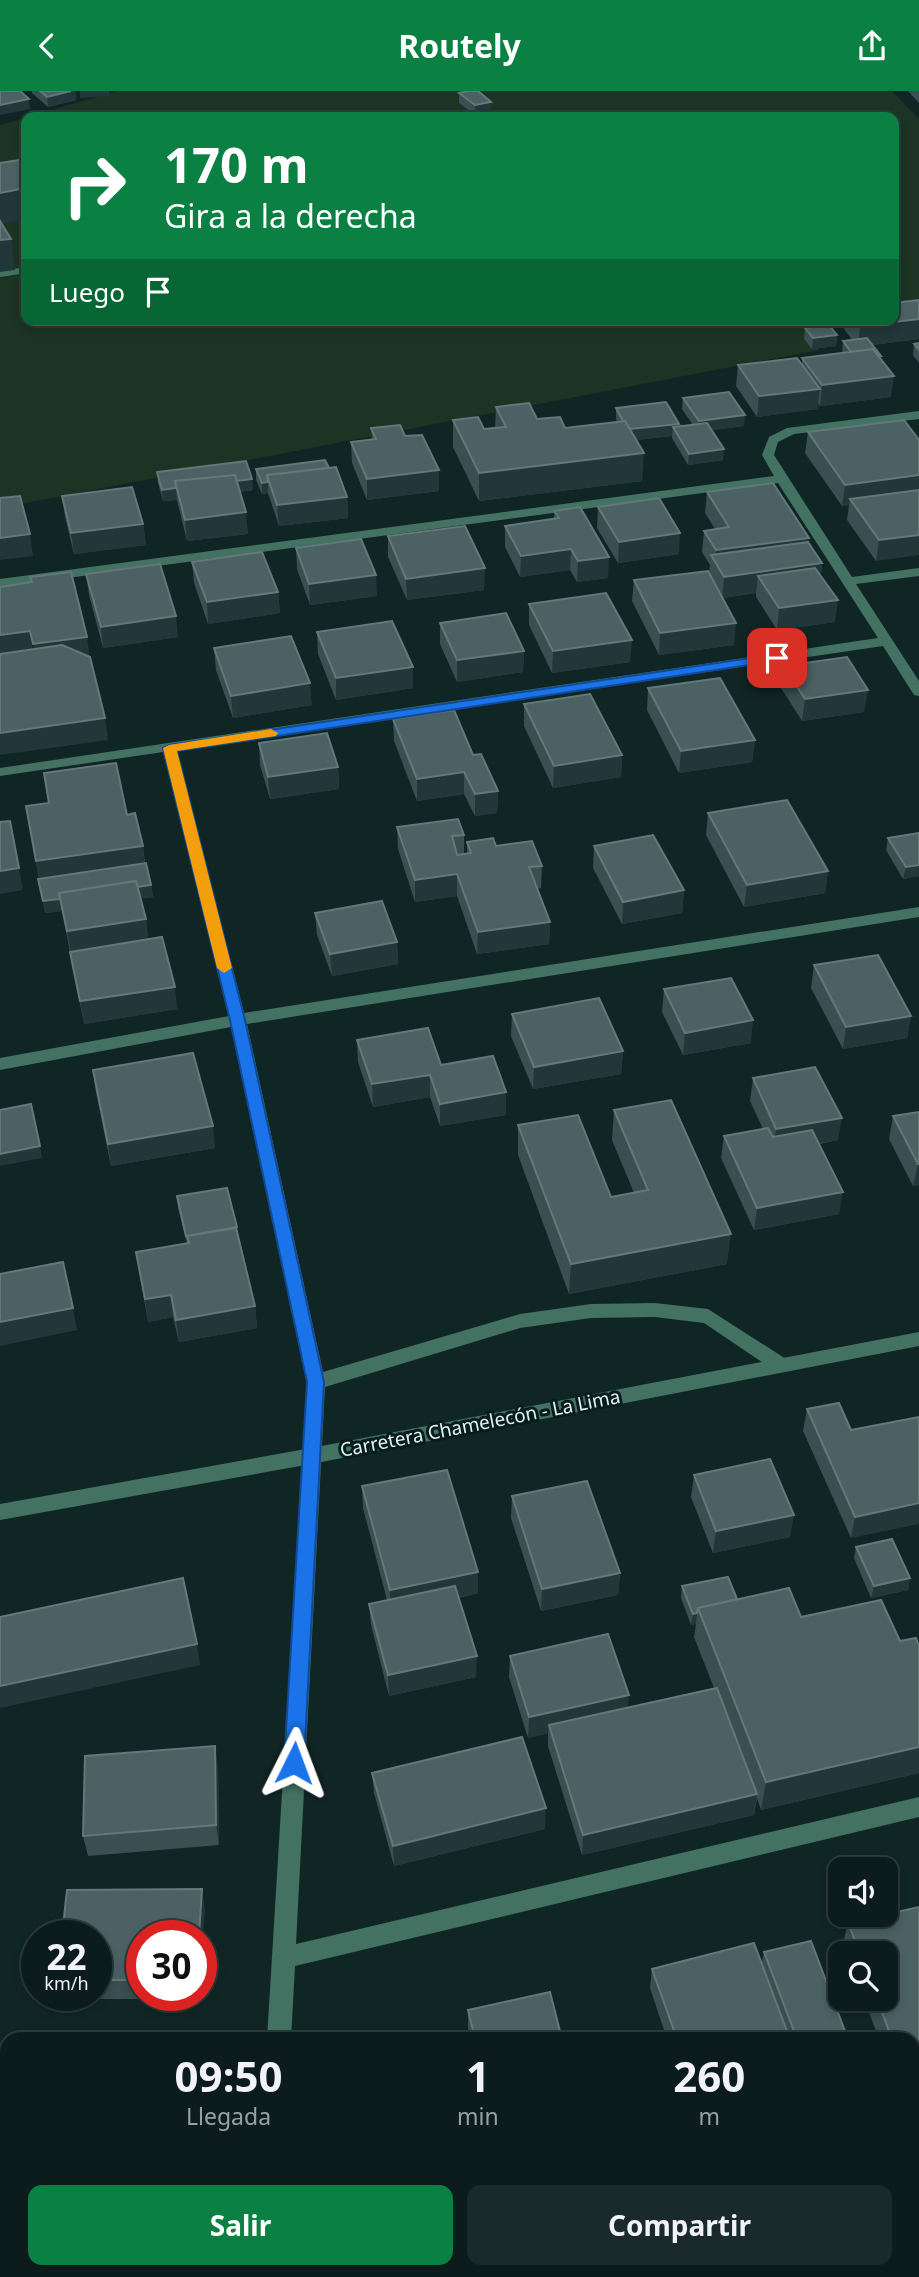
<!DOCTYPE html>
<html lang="es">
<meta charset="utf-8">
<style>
:root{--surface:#0c1c1c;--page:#1a2929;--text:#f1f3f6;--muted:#9aa1a3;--line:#2c3a3b;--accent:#0b8043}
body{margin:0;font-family:"Noto Sans",sans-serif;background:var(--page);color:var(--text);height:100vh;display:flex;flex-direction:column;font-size:26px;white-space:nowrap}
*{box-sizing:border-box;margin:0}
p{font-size:23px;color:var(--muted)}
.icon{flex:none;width:38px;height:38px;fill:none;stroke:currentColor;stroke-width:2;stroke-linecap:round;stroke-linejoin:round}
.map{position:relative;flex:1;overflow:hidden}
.drawer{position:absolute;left:0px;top:1941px;width:920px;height:247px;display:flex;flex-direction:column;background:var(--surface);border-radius:21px 21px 0 0;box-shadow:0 4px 10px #0003,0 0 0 2px var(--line)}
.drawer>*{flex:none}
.top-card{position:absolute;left:21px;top:21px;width:878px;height:214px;border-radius:14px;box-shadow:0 4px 10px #0003,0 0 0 2px var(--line);background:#0b8043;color:#fff;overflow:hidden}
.buttons{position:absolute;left:828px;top:1766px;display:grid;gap:14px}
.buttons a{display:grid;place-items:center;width:70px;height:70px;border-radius:14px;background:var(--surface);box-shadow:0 4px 10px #0003,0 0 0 2px var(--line);font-size:35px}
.speed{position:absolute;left:21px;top:1829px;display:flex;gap:14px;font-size:35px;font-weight:700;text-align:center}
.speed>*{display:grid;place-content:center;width:91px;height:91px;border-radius:50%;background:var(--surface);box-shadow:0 4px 10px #0003,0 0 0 2px var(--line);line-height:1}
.speed small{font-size:18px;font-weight:400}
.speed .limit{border:10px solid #d22;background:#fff;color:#111}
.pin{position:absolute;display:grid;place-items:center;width:60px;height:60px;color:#fff;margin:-30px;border-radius:14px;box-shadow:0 4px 10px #0006}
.me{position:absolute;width:77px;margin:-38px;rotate:3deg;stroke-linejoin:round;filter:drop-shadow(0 0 5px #0008)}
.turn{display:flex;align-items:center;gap:24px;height:147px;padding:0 28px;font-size:32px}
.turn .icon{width:91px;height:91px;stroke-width:2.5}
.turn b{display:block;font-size:49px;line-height:60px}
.then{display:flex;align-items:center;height:66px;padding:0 28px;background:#0003;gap:14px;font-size:26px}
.eta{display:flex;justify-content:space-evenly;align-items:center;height:119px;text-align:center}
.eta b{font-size:42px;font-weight:700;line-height:49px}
.button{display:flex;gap:14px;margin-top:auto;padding:14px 28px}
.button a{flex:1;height:80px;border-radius:14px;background:var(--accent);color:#fff;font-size:28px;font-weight:700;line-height:80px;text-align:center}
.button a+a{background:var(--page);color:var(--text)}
header{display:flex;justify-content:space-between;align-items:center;height:91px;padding:0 28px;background:var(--accent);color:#fff;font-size:32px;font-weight:700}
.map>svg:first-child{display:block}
</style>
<header><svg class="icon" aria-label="back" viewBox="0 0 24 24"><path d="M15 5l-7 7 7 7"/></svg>Routely<svg class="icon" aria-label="share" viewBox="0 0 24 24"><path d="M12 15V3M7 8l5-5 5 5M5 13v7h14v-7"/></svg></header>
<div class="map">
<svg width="919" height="2186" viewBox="0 0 919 2186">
<rect width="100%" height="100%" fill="#102625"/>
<path fill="#1c3423" d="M117,0h775l27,28v192l-25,2v-196h-866z
M26,27v202h792l-8,2 9,28 -819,158v-383z"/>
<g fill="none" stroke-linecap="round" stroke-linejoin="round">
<path fill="#437263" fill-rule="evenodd" d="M26,176v6l-26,4v-6z"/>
<path fill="#437263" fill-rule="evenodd" d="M919,320v8l-125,15 -16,8 -4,13 78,122 67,-9v8l-63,8 63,97v15l-5,-1 -31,-49 -706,104 67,263 675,-106v10l-672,107 76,348 197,-58 71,-10 64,-1 53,6 78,50 2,5 -2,5 -7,2 -7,-2 -68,-46 -49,-6 -64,1 -71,10 -195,59 -29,557 623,-147v20l-624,149 -4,73h-24l40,-657 -76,-355 -231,43v-12l229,-42 -66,-264 -163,24v-8l878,-130 -100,-155 -778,104v-8l774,-103 -12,-21 7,-18 18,-9z
M7,1981v24l-7,1v-24z
M252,2180h26v6h-26z"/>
<path fill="#437263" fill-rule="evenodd" d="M919,1241v14l-608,118 -311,56v-16l311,-56z"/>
</g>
<path fill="#394f52" d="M32,0h43l1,9 -28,7 -16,-14z
M908,0h11v12z
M459,2l32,19 -16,3 -16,-12z
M919,209v39l-47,6 9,11 -1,3 11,38 -71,9 -2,-3 -1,6 -60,8 -21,-31 2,-21 64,-1v-6l40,-5 1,-12 9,-1 -8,-11 1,-9h49z
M805,237l32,7 -1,11 -24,3 -8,-10z
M919,252v20l-6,-8 1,-11z
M683,307l61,28 -32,4 11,30 -35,5 -16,-27v-2l-36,4 6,41 -163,20 -26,-54v-27l31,9 11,-1 1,-21 69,21 52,-6 -1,-3v-11l63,19 14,-2 -11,-16z
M371,337l34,8 34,34v21l-72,9 -15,-37 -1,-21 21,-3z
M808,341l111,8 -43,121 -29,-41 2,-15 -7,1 -37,-53z
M329,377l18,29 1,21 -69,8 -11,-33 -6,1 -6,-14v-11z
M157,381l96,18 -13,2 8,42 -61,7 -10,-41 -14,1 -5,-18z
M707,401l102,46v4l13,21 -1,12 14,47 -58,8 -21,-33v-4l-33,5 11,47 -75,10 -27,-54 2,-21 75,-7 1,-8 -8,-13 2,-21 11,-2 -10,-16z
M62,405l81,28 3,21 -72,9 -9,-37z
M598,416l81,47 -61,9 -21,-35z
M554,420l54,67 -31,4 -7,-12 -50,7 -15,-30v-21l49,-7z
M388,445l96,54 -77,10 -19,-43z
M296,457l81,48 -67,9 -13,-36z
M192,471l86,30 2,21 -72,11 -14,-41z
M86,483l92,63 -75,11 -14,-53z
M529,513l101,58 -78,11 -23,-48z
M440,532l84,28 -1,21 -66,10 -17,-38z
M317,541l96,56 -77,12 -18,-46z
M214,557l98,57 -79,13 -17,-48z
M784,575l80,46 -62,9 -21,-33z
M648,597l107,52 -3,22 -73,11 -32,-63z
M524,613l98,51 -1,22 -68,11 -29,-62z
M393,628l80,36 25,36 -1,22 -22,3 -11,-22 -47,7 -23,-60z
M259,652l79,24 1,22 -69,10 -10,-34z
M44,682l83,42 16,31 2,17 6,22 2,12 -12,1 5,21 2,21 29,69 -93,15 -22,-113 -17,2 -19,-107 23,-3z
M708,722l120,58 -3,22 -81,14 -38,-72z
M397,736l67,8v19h3v-12l29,4 46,20 -1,22 -4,1 13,33 -1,22 -72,10 -20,-58 -42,6 -17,-53z
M919,742v43l-16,3 -17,-29 2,-12z
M594,755l90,44 -2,23 -60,11 -29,-56z
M315,822l82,29 1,22 -66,12 -15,-41z
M814,874l97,51 -4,22 -64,11 -32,-61z
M664,898l87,54 -68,12 -21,-43z
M512,923l111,37 -2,23 -88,15 -22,-53z
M357,949l84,25 65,50 -66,11 -10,-29 -57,10 -15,-45z
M93,979l122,78 -104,18 -15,-73z
M753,987l85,62 -19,4 20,70 -85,16 -33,-72 3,-22 39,-7 -13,-28z
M614,1019l113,154 -158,30 -51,-139v-30l93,72 23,-4 -22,-53z
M919,1021v73l-6,1 -24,-47 4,-23z
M177,1105l60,31 18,79 2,22 -78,14 -6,-25 -25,5 -12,-70 51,-8 -9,-36z
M807,1318l44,21 68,-13 -68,121 -48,-107z
M694,1384l96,62 -77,16 -22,-56z
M362,1395l116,107 -20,5 18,79 -87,19 -18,-71 -2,-21 18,-4 -24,-92z
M512,1405l108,77 -2,22 -77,16 -30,-93z
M856,1456l54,31 -2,12 -37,8 -17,-40z
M682,1495l55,13 64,18 118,29v127l-158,37 -4,-12 -3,17 -172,40 -34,-109v-13l-20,5 -19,-61 1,-21 118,51 86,-19 -20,-51 2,-13 -5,1 -10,-27z
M218,1676l1,78 -131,11 -5,-20z
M372,1682l173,56 -151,37 -20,-73z
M919,1816v178l-5,2v-48h-35l-15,-40h22v-46h-39l-4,-10 5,-20z
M205,1818l-63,26v60h57v4h-137l-1,-4h35v-60z
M764,1861l84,87h-57l-29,-77z
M652,1878l138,70h-123l-17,-51z
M468,1919l94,29h-92l-2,-10z"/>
<path fill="#213739" d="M71,0h4l1,9 -28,7 -1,-10z
M80,0h29l1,5 -30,2z
M29,8l1,10 -30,6v-10z
M491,11v10l-16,3v-10z
M26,97v31l-26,5v-31z
M11,148l4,31 -15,2v-32z
M919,228v20l-61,8 2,-21z
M837,244l-1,11 -24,3 1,-11z
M894,285l-3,21 -71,9 2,-21z
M820,298l-3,20 -60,8 2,-21z
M745,324l-1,11 -46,6 1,-11z
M679,333v11l-6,-8 -1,9 -44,5v-11z
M724,358l-1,11 -35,5 1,-11z
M644,362l-2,28 -163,20v-28z
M439,379v21l-72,9v-21z
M919,384v21l-69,3 -1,6 -7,1 3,-21z
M252,388l1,11 -73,9 -3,-11z
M268,391v11l-6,1v-11z
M176,397l1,12 -14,1 -1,-11z
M347,406l1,21 -69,8 -2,-21z
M246,421l2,22 -61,7 -2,-21z
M143,433l3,21 -72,9 -3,-21z
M680,442l-1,21 -61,9 1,-21z
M30,443l3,22 -33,4v-22z
M919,444v20l-43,6 3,-21z
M809,447l-2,21 -92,3 1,-12z
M571,458l-1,21 -50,7 1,-21z
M609,466l-1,21 -31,4 1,-21z
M822,472l-2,21 -62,-8 -2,17 -34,5 2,-21z
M485,477l-1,22 -77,10 -1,-21z
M376,484l1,21 -67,9 -1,-21z
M278,501l2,21 -72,11 -1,-22z
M838,509l-3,22 -58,8 2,-22z
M176,525l2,21 -75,11 -2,-21z
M736,532l-2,22 -75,10 1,-22z
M30,540l3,22 -33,4v-22z
M87,546l3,22 -54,7 -3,-22z
M632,549l-2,22 -78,11 1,-22z
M524,560l-1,21 -66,10v-22z
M413,576v21l-77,12v-22z
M310,592l2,22 -79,13 -2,-22z
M868,599l-4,22 -62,9 3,-22z
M105,627l3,22 -108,15v-22z
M755,649l-3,22 -73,11 2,-22z
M622,664l-1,22 -68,11 1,-22z
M338,676l1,22 -69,10 -2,-22z
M464,681v22l-47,7v-22z
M498,700l-1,22 -22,3v-22z
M143,755l2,22 -106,16 -3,-23z
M919,774v11l-16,3 3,-12z
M19,777l4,22 -23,4v-23z
M828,780l-3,22 -81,14 3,-22z
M457,783v22l-42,6v-22z
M151,794l2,12 -90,14 -3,-12z
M684,799l-2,23 -60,11 1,-22z
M60,808l2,12 -17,2 -2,-12z
M146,828l3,23 -78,11 -4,-22z
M550,831l-1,22 -72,10 1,-22z
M397,851l1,22 -66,12 -2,-22z
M175,896l2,22 -93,15 -4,-23z
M911,925l-4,22 -64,11 3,-22z
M753,929l-2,23 -68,12 2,-22z
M623,960l-2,23 -88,15 1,-22z
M430,984v22l-57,10 -1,-23z
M506,1001v23l-66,11v-22z
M842,1027l-4,22 -65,11 3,-22z
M213,1035l2,22 -104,18 -3,-22z
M40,1055l2,12 -42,8v-12z
M918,1073h1v21l-6,1z
M843,1101l-4,22 -85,16 3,-22z
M731,1143l-4,30 -158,30 2,-30z
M171,1204l2,22 -25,5 -3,-23z
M255,1215l2,22 -78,14 -3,-22z
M73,1217l4,22 -77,16v-24z
M919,1412v21l-68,14 4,-21z
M794,1424l-4,22 -77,16 3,-22z
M478,1481v21l-88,19v-22z
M620,1482l-2,22 -77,16 1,-22z
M910,1487l-2,12 -37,8 3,-12z
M697,1522l-1,11 -5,1 2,-11z
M197,1553l3,21 -200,43v-22z
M477,1565l-1,21 -87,19 -1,-21z
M629,1604l-2,21 -78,9 -1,8 -20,5 1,-21z
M215,1655l3,21 1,78 -3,-20z
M919,1656v26l-158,37 5,-28z
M757,1703l-3,21 -172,40 1,-20z
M546,1717l-1,21 -151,37 -1,-20z
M202,1798l3,20 -4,59v-33h-2z
M919,1977v17l-5,2v-18z"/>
<path fill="#4b6163" stroke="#637879" stroke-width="2" d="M0,0h20l9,8 -29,6z
M40,0h31l-24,6z
M469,0h9l13,11 -16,3 -16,-12z
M26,68v29l-26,5v-30z
M0,130l11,18 -11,1z
M919,209v19l-59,7 -5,-6h39v-17z
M829,234l8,10 -24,3 -8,-10z
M867,247l14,18h-3l-5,-7 -22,3 -8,-11z
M919,252v7l-5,-6z
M873,258l21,27 -72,9 -20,-27z
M797,267l23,31 -61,7 -21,-31z
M729,301l16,23 -46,6 -16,-23z
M666,311l13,22 -49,5 -5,-8h-2l-7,-13z
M529,312l8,16 23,-2 5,11 60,-7 19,32 -165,20 -26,-53 25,-3 6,12 22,-2 -10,-20z
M904,329l15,20v35l-74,10 -37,-53z
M707,332l17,26 -35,5 -16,-27z
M400,334l5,11 17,-1 17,35 -72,9 -16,-37 25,-3 -5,-11z
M325,369l4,8 -62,7 1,7 -6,1 -6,-14z
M246,370l6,18 -15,2 -2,-6 -60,6 1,7 -14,2 -5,-18z
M336,376l11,30 -70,8 -10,-30z
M235,384l11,37 -61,8 -10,-39z
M773,392l36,55 -93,12 -12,-19 25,-4 -22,-35z
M132,396l11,37 -72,9 -9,-37z
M919,399v45l-40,5 -29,-41z
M20,405l10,38 -30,4v-40z
M659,407l21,35 -61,9 -21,-35z
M580,416l29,50 -31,4 -7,-12 -50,7 -16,-30 54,-8 -5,-7z
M465,435l20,42 -79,11 -18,-43z
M361,448l15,36 -67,9 -13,-36z
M808,451l14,21 -98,14 -13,-22z
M262,461l16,40 -71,10 -15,-40z
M160,473l16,52 -75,11 -15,-53z
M815,477l23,32 -59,8 -21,-32z
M708,480l28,52 -76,10 -26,-53z
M71,481l16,65 -54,7 -3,-13 -30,4v-48l32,-5 -2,-5z
M606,502l26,47 -79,11 -24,-47z
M506,522l18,38 -67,9 -17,-37z
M392,530l21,46 -77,11 -19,-46z
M291,545l19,47 -79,13 -17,-48z
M62,554l28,12 15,61 -105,15v-79z
M847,566l21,33 -63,9 -21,-33z
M720,587l35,62 -74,11 -33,-63z
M590,603l32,61 -68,11 -30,-62z
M454,619l19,45 8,-1 17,37 -23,3 -11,-22 -47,7 -24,-60z
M327,642l11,34 -70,10 -9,-34z
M116,672l11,52 8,-2 8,33 -107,15 -10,-55 23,-3 -5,-30z
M787,709l41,71 -81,14 -39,-72z
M458,728l6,16 -12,1 5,19 14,-2 -4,-11 26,-4 3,8 36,-5 10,25 -13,1 21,55 -72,10 -21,-58 -42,6 -18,-53z
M10,730l9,47 -19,3v-49z
M919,742v32l-13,2 -18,-29z
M653,744l31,55 -61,12 -29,-56z
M146,772l5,22 -13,2 -2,-6 -77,12 1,6 -17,2 -5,-22z
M136,790l10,38 -79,12 -8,-38z
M382,810l15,41 -67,12 -15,-41z
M162,846l13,50 -95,14 -10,-49z
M878,864l33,61 -65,11 -32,-62z
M731,887l22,42 -68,13 -21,-44z
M599,907l24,53 -89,16 -22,-53z
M428,937l13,37 52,-9 13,36 -66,12 -10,-29 -58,9 -15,-44z
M193,962l20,73 -105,18 -15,-74z
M815,976l27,51 -66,11 -23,-51z
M671,1009l60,134 -160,30 -53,-139 60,-10 33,82 37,-7 -34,-80z
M31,1013l9,42 -40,8v-44z
M919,1021v52h-1l-25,-48z
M768,1037l5,9 39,-7 31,62 -86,16 -33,-72z
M227,1097l10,39 -51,9 -9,-40z
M236,1137l19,78 -79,14 -5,-25 -26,4 -9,-47 53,-9 -2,-7z
M63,1171l10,46 -73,14v-48z
M839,1312l12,27 68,-13v86l-64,14 -48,-108z
M770,1368l24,56 -78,16 -22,-56z
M447,1379l31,102 -88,18 -28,-104z
M587,1390l33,92 -78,16 -30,-93z
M892,1448l18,39 -36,8 -18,-39z
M728,1486l9,22 -39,9 -1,5 -4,1 -11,-28z
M183,1487l14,66 -197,42v-69z
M455,1495l22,70 -89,19 -19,-71z
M789,1497l12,29 80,-17 19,41 16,-3 3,8v101l-153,35 -68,-174z
M608,1543l21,61 -100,22 -19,-61z
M717,1597l40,106 -174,41 -34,-110z
M522,1646l24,71 -153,38 -21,-73z
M215,1655l1,79 -133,11 2,-80z
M202,1798l-3,46h-57v45h-46v-45h-34l5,-45z
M919,1816v161l-5,1v-30h-22l-15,-40h9v-46h-26l-12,-30z
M811,1850l37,98h-51l-33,-87z
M754,1852l36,96h-113l-25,-70z
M550,1901l12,47h-87l-7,-29z
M23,2180h168v6h-168z"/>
<path fill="#1a73e8" stroke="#114b97" stroke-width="2" d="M777,563l7,4 -2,2 -605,91 68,269 79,362 -20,381 -3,6 -7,2 -7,-2 -3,-6 23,-381 -77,-362 -67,-272 6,-3z"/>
<path fill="#f59e0b" d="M271,638l7,4 -2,3 -99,15 55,217 -8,5 -7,-5 -54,-220 6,-3z"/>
<g text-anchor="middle" stroke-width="6" stroke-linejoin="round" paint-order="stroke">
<g font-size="19" fill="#e4f2f1" stroke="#061d1b">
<text transform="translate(480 1332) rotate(-11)" y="7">Carretera Chamelecón - La Lima</text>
</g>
</g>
</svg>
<div class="buttons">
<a><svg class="icon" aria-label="sound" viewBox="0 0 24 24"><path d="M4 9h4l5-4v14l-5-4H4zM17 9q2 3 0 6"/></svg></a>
<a><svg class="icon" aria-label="search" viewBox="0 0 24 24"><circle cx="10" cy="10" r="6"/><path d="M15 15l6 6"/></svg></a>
</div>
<div class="speed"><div>22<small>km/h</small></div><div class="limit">30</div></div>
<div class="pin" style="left:777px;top:567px;background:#d93025"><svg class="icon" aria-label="arrive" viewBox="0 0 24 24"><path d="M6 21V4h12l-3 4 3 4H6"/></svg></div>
<svg class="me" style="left:294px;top:1672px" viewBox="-20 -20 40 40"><path d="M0-17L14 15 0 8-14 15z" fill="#1a73e8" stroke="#fff" stroke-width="4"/></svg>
<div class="top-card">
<div class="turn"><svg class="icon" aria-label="right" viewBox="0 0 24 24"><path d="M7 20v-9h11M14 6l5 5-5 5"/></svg><div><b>170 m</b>Gira a la derecha</div></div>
<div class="then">Luego<svg class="icon" aria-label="arrive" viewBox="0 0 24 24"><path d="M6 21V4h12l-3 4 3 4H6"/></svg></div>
</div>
<section class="drawer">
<div class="eta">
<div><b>09:50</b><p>Llegada</p></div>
<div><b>1</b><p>min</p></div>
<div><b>260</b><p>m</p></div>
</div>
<div class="button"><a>Salir</a><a>Compartir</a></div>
</section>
</div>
